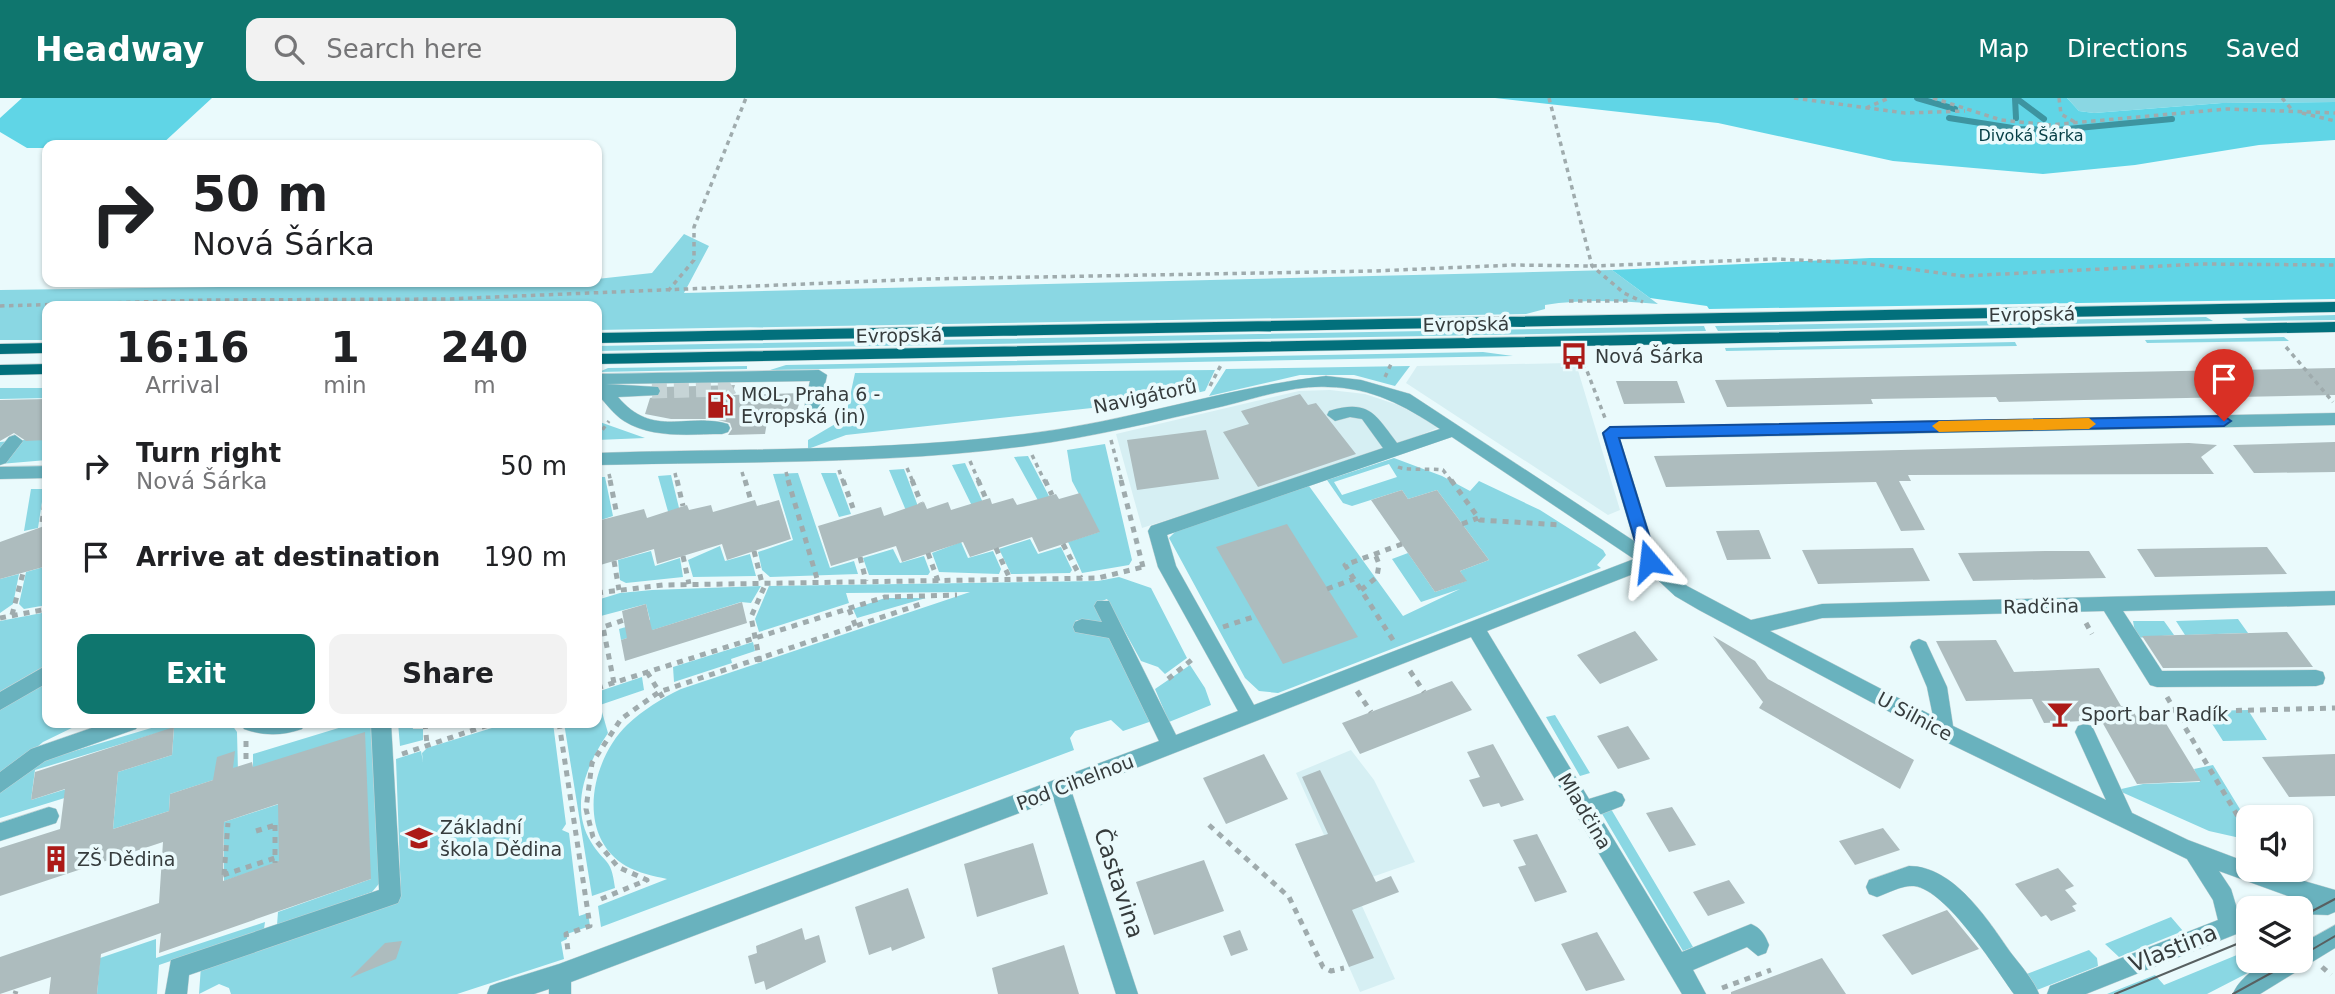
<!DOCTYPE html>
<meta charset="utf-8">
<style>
:root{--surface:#fff;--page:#f2f2f2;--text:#202124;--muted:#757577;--accent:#0f766e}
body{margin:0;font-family:"DejaVu Sans",sans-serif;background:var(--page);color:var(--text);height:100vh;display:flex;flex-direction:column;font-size:26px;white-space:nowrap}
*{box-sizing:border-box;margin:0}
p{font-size:23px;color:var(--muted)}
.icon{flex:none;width:38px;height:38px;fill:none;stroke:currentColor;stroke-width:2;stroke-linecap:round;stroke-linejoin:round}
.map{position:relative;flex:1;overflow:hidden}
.drawer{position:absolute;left:42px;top:203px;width:560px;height:427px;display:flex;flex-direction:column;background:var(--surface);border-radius:14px;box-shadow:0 2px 5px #0004}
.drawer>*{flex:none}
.top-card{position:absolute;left:42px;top:42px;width:560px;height:147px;border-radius:14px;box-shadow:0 2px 5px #0004;background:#fff;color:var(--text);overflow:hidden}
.fabs{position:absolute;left:2236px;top:707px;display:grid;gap:14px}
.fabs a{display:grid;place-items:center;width:77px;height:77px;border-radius:14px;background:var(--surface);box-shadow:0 2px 5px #0004;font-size:35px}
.pin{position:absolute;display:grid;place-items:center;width:60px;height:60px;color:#fff;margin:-72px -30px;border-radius:50% 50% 50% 0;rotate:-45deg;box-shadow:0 0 7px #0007}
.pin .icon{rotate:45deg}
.me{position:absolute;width:77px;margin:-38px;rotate:343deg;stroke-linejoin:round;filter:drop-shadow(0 0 5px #0008)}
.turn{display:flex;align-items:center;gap:24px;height:147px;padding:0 35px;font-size:32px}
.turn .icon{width:91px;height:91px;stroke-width:2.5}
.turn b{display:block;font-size:49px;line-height:60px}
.eta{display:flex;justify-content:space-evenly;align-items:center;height:119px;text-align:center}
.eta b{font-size:42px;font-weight:600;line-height:49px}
.action{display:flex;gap:14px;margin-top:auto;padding:14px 35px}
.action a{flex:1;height:80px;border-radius:14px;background:var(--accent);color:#fff;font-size:28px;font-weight:600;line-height:80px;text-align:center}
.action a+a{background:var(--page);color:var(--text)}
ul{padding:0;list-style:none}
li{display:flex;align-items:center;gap:21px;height:91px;padding:0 35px}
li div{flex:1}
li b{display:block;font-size:26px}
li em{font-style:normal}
header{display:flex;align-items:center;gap:42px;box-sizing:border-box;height:98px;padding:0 35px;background:var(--accent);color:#fff}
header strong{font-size:33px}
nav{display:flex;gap:38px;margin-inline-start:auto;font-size:24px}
.search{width:490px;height:63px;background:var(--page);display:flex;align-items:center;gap:18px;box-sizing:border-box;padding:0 24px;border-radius:14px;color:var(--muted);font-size:26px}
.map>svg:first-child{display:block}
</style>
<header>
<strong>Headway</strong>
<div class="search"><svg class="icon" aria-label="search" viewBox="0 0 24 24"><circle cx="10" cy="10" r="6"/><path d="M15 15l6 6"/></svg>Search here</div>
<nav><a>Map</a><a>Directions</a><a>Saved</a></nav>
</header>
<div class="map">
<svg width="2335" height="896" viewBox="0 0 2335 896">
<rect width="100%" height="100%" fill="#eafafc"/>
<path fill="#d6eff3" d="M1569,265l8,4 43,143 -12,5 -202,-132 11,-17z
M1330,292l35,4 33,11 42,22 -56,23 -242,78 -26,-94 183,-43z
M1351,652l23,30 41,82 -63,22 43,95 -35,13 -65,-148 29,-9 -28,-62z"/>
<path fill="#8ad7e3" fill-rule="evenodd" d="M2067,0h268v4l-113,1 -128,10 -15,-2z
M684,136l25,12 -25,47 928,-23 46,34c-39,-3 -74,-5 -113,1v4l-19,5 -929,16v-24h-550v34h-47v-50l597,-8v-3l55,-6z
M2335,217v5l-87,1 -6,-3z
M2206,219l7,4 -495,10 -3,-5z
M1704,228l2,5 -1109,20v-5z
M2284,239l5,4 -142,2 -2,-3z
M2015,244l2,4 -291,5 -1,-3z
M1483,254l30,4 -743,14 16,-5z
M747,268v3l-148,3 9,-4z
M1410,268l-15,20 -41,-11h-54l-91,21 17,-27z
M1215,272l-10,21 -70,16h-34l-255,28 -38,14v-9l56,-33 -18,8 9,-42z
M0,290h47v10l-47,1z
M597,323l48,17 -48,2z
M47,340v22l-47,4v-22z
M1105,346l27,116 -3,5 -47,8 -14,-31 31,-10 -27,-51 -5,-31z
M1028,358l23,44 -11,4 -26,-47z
M1394,360l48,18 28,15 9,-10 61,29 63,40 3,5 -9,10 4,3 -323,125 -19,-2 -14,-13 -76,-140 8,-8 132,-44 94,130 57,-27 -39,13 -29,-43 16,-6 27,39 31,-11 -6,-10 29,-11 -52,-70 -29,9 -6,-9 -50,16 -9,-3 -16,-23zM1389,366l8,13 -55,18 -8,-13z
M965,365l19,42 -11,3 -21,-43z
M904,371l15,40 -12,4 -18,-43z
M798,375l32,95 24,-7 4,13 -88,3 -8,-7 -4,-18 35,-12 -20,-66z
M821,375h15l15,41 -12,3z
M671,377l9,37 -11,3 -11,-39z
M597,379h8l8,39 -12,4z
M31,391h13l-6,39 -14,3z
M1030,441l8,15 23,-7 11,23 -2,3 -59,1 -12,-25z
M961,444l7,16 25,-7 8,18 -2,5 -60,-2 -7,-19z
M720,448l5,15 25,-7 6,22 -63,1 -5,-17z
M893,451l7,14 24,-7 6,16 -2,3h-59l-6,-17z
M651,453l4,15 25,-8 3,19 -57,6 -6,-3 -2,-20z
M47,468v39l-23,4 -5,-5 7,-32z
M19,476l-6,30 -13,9v-34z
M1119,479l32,11 36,70 -22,16 -7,-7 -17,-6 -34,-62 -10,4 7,19 -29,-2 44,19 33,82 -29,10 -12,-11 -36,11 -5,7 4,12 -473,177 -3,-21 69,-27c-14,-3 -28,-6 -41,-13 -51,-30 -35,-106 1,-141 16,-15 35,-27 54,-36l289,-97 -124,1 3,10 -90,29 -4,-13 14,-33 329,-5z
M761,488l-10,17 -10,-1 -120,38 -2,-11 31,-9 -4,-16 -49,13v-17l23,-7 32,-3z
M885,500h41l-69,20 -4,-9z
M47,514v53l-47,29v-73z
M2238,521l10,14 -63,2 -9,-14z
M2133,523h31l10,14 -38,3z
M753,544l2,9 -24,8 1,4 -58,19 -1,-15z
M1190,567l15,23 6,17 -42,17 -14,-33z
M642,579l2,13 -44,15 8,28c-21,31 -39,73 -17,109 14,23 20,14 24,46l-23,8 -28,-173h33v-31z
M47,585v40h35l-39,19 -43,36v-69z
M2248,612l19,30 -44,1 -19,-30z
M1555,617l35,58 -10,3 -34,-59z
M168,625l64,2 5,7 1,40 -68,22 -1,17 -56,18 5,-57 54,-17 2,-27 -139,42 -4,30 42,-13 -2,9 -71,22v-28l34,-27z
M355,625h21l7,156 -11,13 -95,33 1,-13 93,-33 -118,-112v-13z
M398,625h14l1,6h10v11l-23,6z
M508,625h45l13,101 -4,6 7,3 10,83 9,-3 2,13 -23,8v5l-6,3 3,17 -107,35h-226l-2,-6 -10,-4 -20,10 2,-28 200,-69 -5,-138 25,-8 2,11 -1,-9 5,-5z
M2213,667l36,59v16l-40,-9 -92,-41 26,-6 57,-2 -6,-13z
M279,706v58l-55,19v-59z
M1611,711l82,138 -10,4 -82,-139z
M2171,819l12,14 -64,26 -14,-13z
M265,824l-1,7 -105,36 -2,29h-60l3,-36 56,-19v19z
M2089,852l8,8 1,8 -61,24 -13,-15z
M2249,852v11h22l-64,33h-100l48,-19 9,10z"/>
<path fill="#60d5e6" d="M22,0h190l-51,47h-114v3h-20l-27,-16v-14z
M1495,0h572l12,13 15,2 128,-10 113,-1v38l-76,5 -124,20 -92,9 -150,-13 -175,-38z
M1870,160h465v41l-626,10 -2,-3 -57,-8 -38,-28z"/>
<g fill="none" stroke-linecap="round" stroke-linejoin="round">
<path stroke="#3d94a0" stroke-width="6" d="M1917,0l38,11
M2015,0l1,20
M2016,0l28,21
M1949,20l70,11 38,1 115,-11"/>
</g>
<path fill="#adbcbe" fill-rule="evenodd" d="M2335,270v27l-251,5 -85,2 -3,-5 -125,2 2,5 -146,3 -12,-27z
M1616,283h61l8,22 -61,1z
M735,287l-3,10 71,-2 -10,28 -26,1 -2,12 -37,1 4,-6 -2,-6 -16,-4h-43l-26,-5 5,-16 10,-2 1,-9z
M1300,296l8,11 8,-2 40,51 -98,33 -35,-55 26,-8 -8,-13z
M47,301v41l-21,1 -12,-8 -14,8v-41z
M1206,332l13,49 -82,11 -10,-50z
M2335,344v30l-76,1h-5l-21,-28z
M2189,345l28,2 -16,12 13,17 -306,1 3,6h-12l26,49 -24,1 -25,-49 -210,5 -12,-31z
M1402,392l6,9 29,-9 52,70 -29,11 7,10 -32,11 -64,-92z
M1080,395l20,39 -61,20 -7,-15 -62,20 -7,-15 -61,20 -6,-16 -65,20 -13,-40 63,-19 3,9 40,-14 3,7 21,-7 3,8 39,-12 2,6 21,-6 4,7 39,-11 3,5z
M755,402l2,6 22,-6 12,39 -64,21 -5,-16 -65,20 -3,-15 -57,17v-40l5,-2 -1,-4 43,-11 3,9 40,-13 2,5 22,-5 2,7z
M1287,426l71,113 -75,27 -67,-117z
M47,427v41l-47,13v-37z
M1759,432l12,29 -44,1 -11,-29z
M2267,449l20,27 -132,3 -18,-28z
M1913,450l17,33 -112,3 -16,-34z
M2046,453h43l17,27 -133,3 -15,-28z
M742,504l5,21 -122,38 -4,-21 6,-2 -5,-27 24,-7 6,26z
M1635,533l23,29 -58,24 -23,-29z
M2287,534l26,35 -150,1 -21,-32z
M1713,538l42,25 13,18 146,81 -14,29 -141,-81 4,-6z
M1996,542l18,32 85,-4 22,38h9l6,10 26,1 39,64 -64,3 -36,-64 -57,3 -12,-24 -66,2 -30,-60z
M1452,583l20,29 -112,44 -18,-31z
M1628,628l22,33 -32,10 -21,-33z
M174,629l-2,28 -54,17 -5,57 56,-18 1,-17 43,-14 4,-23 18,-6 -2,17 19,-6 1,5 112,-35 6,147 -212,74 2,-20 -60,21 -4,40h-48l2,-17 -51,17v-37l159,-54 4,-61 -163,54v-48l60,-19 5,-40 -34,11 4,-28zM278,706l1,57 -56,20 1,-59z
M1493,646l31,56 -23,7 -2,-4 -16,4 -14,-27 11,-3 -13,-25z
M1264,656l24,45 -62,25 -23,-46z
M2335,656v42l-46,1 -27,-40z
M1320,672l56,112 15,-6 8,16 -47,18 22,48 -25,9 -54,-123 33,-10 -26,-57z
M1672,709l24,38 -27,7 -23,-39z
M1883,730l17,22 -45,15 -16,-24z
M1537,736l30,58 -32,10 -17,-35 8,-2 -13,-25z
M1033,745l15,51 -71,23 -13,-53z
M1204,762l20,51 -70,24 -18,-53z
M2058,770l16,18 -9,4 12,14 -5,2 4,5 -25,10 -5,-6 -5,2 -26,-33z
M1729,782l16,23 -37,13 -15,-24z
M908,790l17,50 -33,13 -1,-4 -22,8 -14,-48z
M1947,812l32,39 -67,26 -30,-40z
M802,830l3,12 14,-5 7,27 -60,28 -2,-9 -9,3 -7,-28 9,-3 -1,-7z
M1240,832l8,20 -17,6 -8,-20z
M1597,834l28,48 -39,11 -25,-47z
M402,843l-6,18 -46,19 35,-35z
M1064,847l15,49h-81l-6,-26z
M1822,860l24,36h-115v-2z"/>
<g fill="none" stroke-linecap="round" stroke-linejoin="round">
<path stroke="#c6d4d6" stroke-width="15" stroke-dasharray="15 7" stroke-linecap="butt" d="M652,293l76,-2 7,-4"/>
<defs>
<path id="minor" d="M819,272l8,5 -9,43 -8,6 -8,-6 8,-37 -204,3 52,3 2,4 -2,4 -40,2c35,42 70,15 110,27l2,4 -2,4 -6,2c-32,0 -69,5 -98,-13 -11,-7 -18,-18 -27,-27v-20z
M1326,278l35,4 49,14 224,147 -32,-108 8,-6 725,-14v12l-715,14 37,118 30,29 64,34 71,-16 513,-13v14l-212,6 39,60 154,-1 7,2 2,6 -2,6 -7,2 -159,1 -7,-2 -46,-74 -282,7 -52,13 163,85 -6,-29 -17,-40 2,-5 7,-3 7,3 21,45 6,39 153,74 -31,-68 3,-6 7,-2 7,2 40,87 56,27 61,23v7h17l69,20v22l-7,3 -27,-1v-6h-32l3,-7 16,-5 -69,-25 12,18 7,23 11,-4h2l-2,21 -163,65h-39l3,-8 168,-66 -5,-20 -26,-41 -243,-118 -245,-131 -24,-14 -29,-27 -159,62 102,168 26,-8 7,3 3,6 -3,6 -23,9 83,137 69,-28c10,4 14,11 18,21l-3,8 -8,3 -11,-9 -54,23 13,24h-24l-211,-357 -399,156 66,201h-22l-62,-194 -483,182v12h-22v-5l-15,5h-47l3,-8 8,-3 61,-19 600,-223 -50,-103 -34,-6 -2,-5 2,-5 7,-3 20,3 -8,-16 3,-5h12l67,134 62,-24 -80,-144 -10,-36 3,-5 232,-78 -21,-29 -12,-2 -15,4 -8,-6 2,-4c40,-12 46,3 68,32l43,-14c-37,-24 -67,-41 -112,-42 -34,-2 -71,11 -104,19 -66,15 -131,31 -198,40 -142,19 -286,15 -429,19v-12c142,-5 286,-1 428,-19 102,-12 199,-46 301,-58zM1452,339l182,122 -380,146 -78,-139 -9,-31z
M15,337l8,6 -17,22 -6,2v-17l9,-11z
M47,368v12l-47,1v-12z
M47,567v18l-47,27v-18z
M106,625h33l-3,6 -91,32 -45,32v-21l31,-23z
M241,625h64l-3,6c-20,7 -39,7 -58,0z
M371,625h20l10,173 -3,7 -209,72 -2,19h-22l6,-34 208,-70z
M49,709l7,2 3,7 -3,7 -56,18v-18z
M1909,768c45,0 79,54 102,87 10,13 22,26 28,41h-25c-19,-26 -67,-104 -100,-108 -12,-1 -26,7 -37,11l-8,-3 -3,-7 3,-7z
M2335,827v23l-75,46h-27c5,-14 24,-29 39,-33 8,-2 21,0 29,0v-17z"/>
<path id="major" d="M2335,204v10l-1738,31v-10z
M2335,224v10l-1738,32v-10z
M47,245v10l-47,1v-10z
M47,266v10l-47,1v-10z"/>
</defs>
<use href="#minor" stroke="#c6d4d6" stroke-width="1"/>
<use href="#major" stroke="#c6d4d6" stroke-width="1"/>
<path stroke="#9fabad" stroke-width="3.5" stroke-dasharray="4.5 4.5" stroke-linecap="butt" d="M1549,0l43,168 32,27 19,9
M1794,0l111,15 60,-2
M1933,0l68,22 48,5 178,-16 108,4
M2059,0l2,16 17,10
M2282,0l11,13
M1866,10l23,-10
M2302,15l33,8
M668,193l26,-31v-33l52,-129
M1569,203h63
M0,208l209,-6 238,-1 477,-20 450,-8 140,-6 78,1 182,-7 90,4 99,13 239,-12 133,1
M2286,249l47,55
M1584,265l21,55
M1385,279l7,-15
M1210,288l11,-21
M597,339l12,-16
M1111,342l11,42
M1032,357l13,27
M970,363l9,21
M1398,369c10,4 31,1 45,3l9,12
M907,370l6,14
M839,372l4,12
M742,374l3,10
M786,374l3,10
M675,375l2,9
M609,376l2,8"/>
<path stroke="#9fabad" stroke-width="5" stroke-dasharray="6 6" stroke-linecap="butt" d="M610,382l6,30
M677,382l6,26
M745,382l6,21
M788,382l30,102
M843,382l10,28
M912,382l9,23
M978,382l8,19
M1045,382l7,15
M1121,382l22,87
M1451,382l29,40 82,5
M42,424l5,-34
M1462,426l16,-6
M1063,446l18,34
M996,450l14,31
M754,453l8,32
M928,455l10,28
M683,458l6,28
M860,459l6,24
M614,463l5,29
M1327,491l27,-10
M1361,492l16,-13 2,-13 -4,-10
M597,495l66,-8 435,-7 45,-11
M849,511l8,21
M12,517l11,-42
M0,520l47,-9
M2086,525l6,11
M1223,529l33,-11
M1393,542l-48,-75 57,-21
M760,564l-9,-45 15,-34
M1410,573l14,21
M647,574l16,26
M1168,581l26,-21
M614,585l-11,-56 21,-7
M597,590l288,-91 72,-2
M1357,593l14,21
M2167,599l82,138
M2176,614l159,-4
M425,625l2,21
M559,625l31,203 -24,8 2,17
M246,643v23
M402,656l92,-31
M275,727v38
M1209,727l80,72 34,70 8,4 13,-3
M256,733l23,-7
M223,777l52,-17
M224,777l4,-52
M601,801l46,-19 -29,-13 -25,-30 -7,-28 6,-46 29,-44 38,-27 262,-88
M2322,869l9,8
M1722,890l49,-18
M15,896l1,-3"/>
<use href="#minor" fill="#69b2be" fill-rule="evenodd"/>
<use href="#major" fill="#02707c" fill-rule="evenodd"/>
<path stroke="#586061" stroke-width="2" d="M2301,819l34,-18
M2301,858l34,-20
M2115,896l134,-55
M2233,896l60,-33"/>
</g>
<path fill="#1a73e8" stroke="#114b97" stroke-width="2" d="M2224,318l7,5 -7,5 -605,12 38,123 -8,7 -8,-7 -38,-128 7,-6z"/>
<path fill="#f59e0b" d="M2089,320l7,6 -7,5 -150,3 -7,-6 7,-5z"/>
<defs>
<symbol id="bus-bare" viewBox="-9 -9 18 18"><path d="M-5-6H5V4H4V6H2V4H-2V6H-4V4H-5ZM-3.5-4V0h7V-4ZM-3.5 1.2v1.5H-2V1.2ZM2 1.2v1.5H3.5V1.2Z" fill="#ac1a17" stroke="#eafafc" stroke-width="2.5" paint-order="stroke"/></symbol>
<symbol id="fuel-bare" viewBox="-9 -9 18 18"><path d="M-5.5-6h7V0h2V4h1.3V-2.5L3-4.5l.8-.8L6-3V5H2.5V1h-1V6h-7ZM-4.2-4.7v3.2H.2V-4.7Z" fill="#ac1a17" stroke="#eafafc" stroke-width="2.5" paint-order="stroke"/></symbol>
<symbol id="bar-bare" viewBox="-9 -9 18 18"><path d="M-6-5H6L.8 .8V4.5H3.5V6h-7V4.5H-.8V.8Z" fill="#ac1a17" stroke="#eafafc" stroke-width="2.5" paint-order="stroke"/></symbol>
<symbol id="school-bare" viewBox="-9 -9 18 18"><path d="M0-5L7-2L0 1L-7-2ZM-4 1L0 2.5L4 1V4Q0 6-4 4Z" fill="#ac1a17" stroke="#eafafc" stroke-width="2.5" paint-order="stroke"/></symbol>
<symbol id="building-bare" viewBox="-9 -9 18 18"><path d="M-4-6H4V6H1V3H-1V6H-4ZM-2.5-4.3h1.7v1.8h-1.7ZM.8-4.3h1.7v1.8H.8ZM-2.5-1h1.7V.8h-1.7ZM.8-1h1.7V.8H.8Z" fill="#ac1a17" stroke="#eafafc" stroke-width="2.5" paint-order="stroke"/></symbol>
</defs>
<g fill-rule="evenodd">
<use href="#bus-bare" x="1555" y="239" width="38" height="38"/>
<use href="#fuel-bare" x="701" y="288" width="38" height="38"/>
<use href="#bar-bare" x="2041" y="597" width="38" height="38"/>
<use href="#school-bare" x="400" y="721" width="38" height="38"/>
<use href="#building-bare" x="37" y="742" width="38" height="38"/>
</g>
<g text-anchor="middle" stroke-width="7" stroke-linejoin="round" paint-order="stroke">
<g font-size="16" fill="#043d44" stroke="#eafafc">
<text x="2031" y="43">Divoká Šárka</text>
</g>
<g font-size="19" fill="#363c3d" stroke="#eafafc">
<text transform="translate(2032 216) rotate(-1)" y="7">Evropská</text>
<text transform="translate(1466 226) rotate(-1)" y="7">Evropská</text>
<text transform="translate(899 237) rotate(-1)" y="7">Evropská</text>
<text transform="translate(1145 298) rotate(-12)" y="7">Navigátorů</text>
<text transform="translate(2041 508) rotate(-1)" y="7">Radčina</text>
<text transform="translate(1915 618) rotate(28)" y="7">U Silnice</text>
<text transform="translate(1075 684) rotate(-21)" y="7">Pod Cihelnou</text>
<text transform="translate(1585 713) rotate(59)" y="7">Mladčina</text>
</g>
<g font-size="19" fill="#363c3d" stroke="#eafafc" text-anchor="start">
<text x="1595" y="265">Nová Šárka</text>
<text x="741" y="303">MOL, Praha 6 -<tspan x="741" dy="22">Evropská (in)</tspan></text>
<text x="2081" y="623">Sport bar Radík</text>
<text x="440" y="736">Základní<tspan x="440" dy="22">škola Dědina</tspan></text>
<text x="77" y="768">ZŠ Dědina</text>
</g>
<g font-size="23" fill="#363c3d" stroke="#eafafc">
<text transform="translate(1119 785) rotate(72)" y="8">Častavina</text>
<text transform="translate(2173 850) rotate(-22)" y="8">Vlastina</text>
</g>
</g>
</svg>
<div class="fabs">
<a><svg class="icon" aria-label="sound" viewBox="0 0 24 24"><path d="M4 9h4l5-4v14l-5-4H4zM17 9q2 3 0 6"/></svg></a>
<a><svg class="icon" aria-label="layers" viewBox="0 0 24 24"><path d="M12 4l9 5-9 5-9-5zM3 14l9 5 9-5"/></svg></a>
</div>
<div class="pin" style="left:2224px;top:323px;background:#d93025"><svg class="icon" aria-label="arrive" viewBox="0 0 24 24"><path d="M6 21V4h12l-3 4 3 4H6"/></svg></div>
<svg class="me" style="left:1649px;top:463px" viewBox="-20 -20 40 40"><path d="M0-17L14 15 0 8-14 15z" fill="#1a73e8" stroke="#fff" stroke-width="4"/></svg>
<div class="top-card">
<div class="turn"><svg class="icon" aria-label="right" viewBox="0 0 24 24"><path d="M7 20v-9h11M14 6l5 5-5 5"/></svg><div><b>50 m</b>Nová Šárka</div></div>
</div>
<section class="drawer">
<div class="eta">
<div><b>16:16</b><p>Arrival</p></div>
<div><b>1</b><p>min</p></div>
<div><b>240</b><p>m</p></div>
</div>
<ul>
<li><svg class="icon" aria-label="right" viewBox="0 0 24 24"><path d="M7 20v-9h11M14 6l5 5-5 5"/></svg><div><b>Turn right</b><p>Nová Šárka</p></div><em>50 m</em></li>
<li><svg class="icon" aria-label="arrive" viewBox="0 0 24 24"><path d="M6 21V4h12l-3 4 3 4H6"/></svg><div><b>Arrive at destination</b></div><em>190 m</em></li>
</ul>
<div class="action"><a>Exit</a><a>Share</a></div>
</section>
</div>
